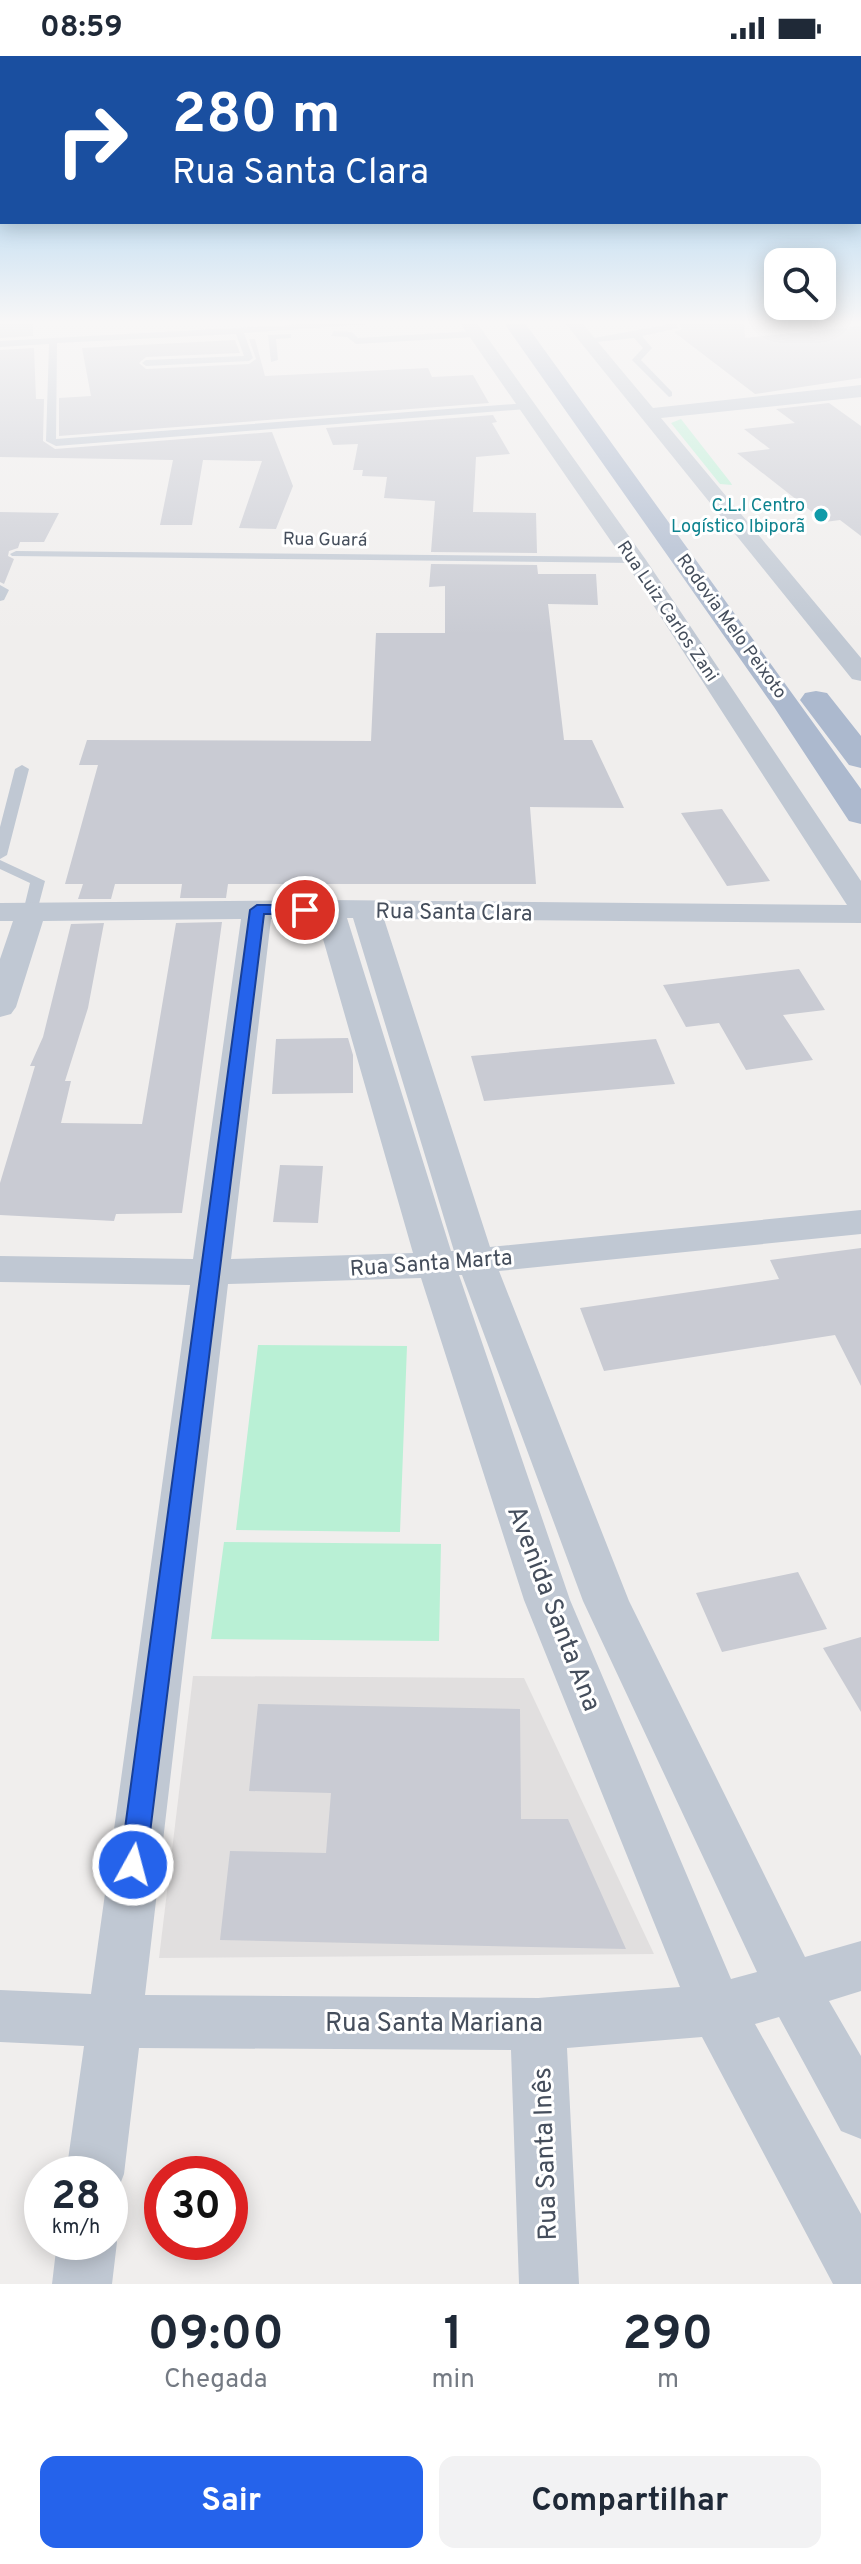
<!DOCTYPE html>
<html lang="pt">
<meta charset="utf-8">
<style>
:root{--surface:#fff;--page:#f2f2f3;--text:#1f2937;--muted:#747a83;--accent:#2563eb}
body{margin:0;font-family:Overpass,sans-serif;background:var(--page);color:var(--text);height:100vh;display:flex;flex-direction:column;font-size:30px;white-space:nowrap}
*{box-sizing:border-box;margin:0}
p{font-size:26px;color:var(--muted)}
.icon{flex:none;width:44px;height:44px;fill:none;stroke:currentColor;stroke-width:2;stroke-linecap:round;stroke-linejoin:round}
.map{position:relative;height:2228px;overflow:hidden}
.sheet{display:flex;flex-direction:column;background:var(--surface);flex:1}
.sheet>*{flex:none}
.hud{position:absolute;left:0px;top:0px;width:862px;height:168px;box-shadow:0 4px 20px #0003;background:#1a4fa0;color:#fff;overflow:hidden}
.controls{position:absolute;left:764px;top:192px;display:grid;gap:16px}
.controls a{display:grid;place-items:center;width:72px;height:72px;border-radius:16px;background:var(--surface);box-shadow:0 4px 20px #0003;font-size:40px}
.speed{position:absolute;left:24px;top:2100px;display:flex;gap:16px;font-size:40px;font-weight:700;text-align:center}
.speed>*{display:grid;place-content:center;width:104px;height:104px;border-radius:50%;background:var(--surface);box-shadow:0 4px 20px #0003;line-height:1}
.speed small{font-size:20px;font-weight:400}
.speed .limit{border:12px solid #d22;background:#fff;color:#111}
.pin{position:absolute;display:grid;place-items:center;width:68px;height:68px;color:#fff;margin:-34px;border:4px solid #fff;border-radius:50%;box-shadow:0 2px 8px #0007}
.me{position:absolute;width:88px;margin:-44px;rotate:7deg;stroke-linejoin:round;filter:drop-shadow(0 0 6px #0008)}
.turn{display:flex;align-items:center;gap:28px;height:168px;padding:0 40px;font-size:36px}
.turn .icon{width:104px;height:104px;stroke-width:2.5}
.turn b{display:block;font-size:56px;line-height:68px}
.eta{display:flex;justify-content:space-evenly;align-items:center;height:136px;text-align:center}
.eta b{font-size:48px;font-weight:700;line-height:56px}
.action{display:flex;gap:16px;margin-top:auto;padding:16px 40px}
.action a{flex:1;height:92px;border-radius:16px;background:var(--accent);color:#fff;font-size:32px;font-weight:700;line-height:92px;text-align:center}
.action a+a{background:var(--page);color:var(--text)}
.status{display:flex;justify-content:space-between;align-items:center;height:56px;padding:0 40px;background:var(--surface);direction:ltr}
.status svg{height:22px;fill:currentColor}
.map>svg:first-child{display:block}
</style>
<div class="status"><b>08:59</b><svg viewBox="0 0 49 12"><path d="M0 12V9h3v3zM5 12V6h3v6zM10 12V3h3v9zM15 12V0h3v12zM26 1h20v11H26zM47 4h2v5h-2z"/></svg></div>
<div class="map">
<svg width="861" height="2228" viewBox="0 0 861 2228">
<rect width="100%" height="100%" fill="#f0eeed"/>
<path fill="#e1dfdf" d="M193,1620l331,2 130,276 -495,4z"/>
<path fill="#b9f0d5" d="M681,363l50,64 1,2 -12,-1 -49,-61z
M258,1289l149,1 -7,186 -164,-2z
M224,1486l217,2 -2,97 -228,-2z"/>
<path fill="#c9cbd3" d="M0,267h33v13l-33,2z
M680,267h64l1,15 116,-12v52l-106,16 -81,-62 8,-3z
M249,283h6l10,37 163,-8 4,9 41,-2 16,28 -430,33v-38l32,-2 -9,-48 153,-8 5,13 -94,4 -7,6 7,6 103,-5 7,-5z
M34,292l2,51h8l-1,42 12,8 217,-17 21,54 -17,43 -37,-1 23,-67 -59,-1 -11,65h-32l13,-65 -173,-3v-107z
M829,347l32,23v110l-21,-16 -15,2 -88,-69 33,-4 -26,-20 51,-6 -19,-14z
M493,359l4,7 -5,1 18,31 -34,3 -3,55 63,1 1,40 -106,-1 4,-51 -51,-3 3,-21 -25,-1 1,-6h-10l5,-26 -25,1 -7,-17z
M0,456l59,1 -15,29h-24l-2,6 -9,3 -1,5 6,3 -10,25 -4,-2z
M431,508l106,1 1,9h58l2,31 -50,-1 16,136h28l32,68 -94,-1 6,77h-308l-2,14h-46l2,-14h-67l-4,15h-33l5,-15h-18l33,-119h-19l8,-25 284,1 5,-108h69v-47l-16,1z
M722,753l48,72 -43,5 -46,-73z
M222,866l-40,291 -66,1 -2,7 -114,-6v-32l35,-117h-5l13,-29 28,-113 33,-1 -16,85 -23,73h6l-10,42 81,1 34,-201z
M799,913l26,41 -42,5 30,45 -67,10 -27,-47 -33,4 -23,-42z
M348,982l5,17v38l-81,1 4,-55z
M656,983l19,45 -191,17 -13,-45z
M280,1109l43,1 -5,57 -45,-1z
M861,1192v138l-26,-51 -231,36 -24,-63 199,-29 -9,-19z
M798,1516l29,57 -105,23 -26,-59z
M861,1581v75l-38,-64z
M258,1648l262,5 1,110h47l58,130 -406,-9 10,-89 96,2 5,-60 -82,-2z"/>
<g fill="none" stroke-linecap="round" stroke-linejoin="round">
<path fill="#c0c8d3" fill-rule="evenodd" d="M326,267h57l-139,10 9,25 -4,3 -103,5 -4,-3 4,-3 98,-4 -8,-22 -179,9 -1,96 470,-36 5,3 -5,3 -470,37 -10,-5 3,-97 -49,3v-6z
M676,267l3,5 -37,8 10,12 -11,12 31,32v4l-3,1 -37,-37 11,-12 -9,-10 -47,5 -4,-3z
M334,275l18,1 6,6 117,-7 4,3 -4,3 -119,7 -9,-7 -16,-1z
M291,278v4l-15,1 2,21 -7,2 -3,-27z
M16,495l619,6 6,3 -6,3 -623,-7 -2,-2z
M0,529l9,5 -5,10 -4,1z
M22,709l7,4 -22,86 -7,4v-32l15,-58z
M0,804l45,21 -9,34 -5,2 -8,-5 7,-29 -30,-14z"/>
<path fill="#c0c8d3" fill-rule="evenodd" d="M460,267h17l169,237 215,321v42l-477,-4 106,328 371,-37v24l-362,37 130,330 176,356 56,-16v50l-32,10 32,55v83l-20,-8 -62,-114 -24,7 106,190v70h-28l-131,-247 -135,11 12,236h-60l-8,-234 -372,-2 -15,126 -8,21 -6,2v-23h-44l18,-128 -84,-4v-52l91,4 99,-709 -190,-3v-26l193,3 48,-340 -198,2 -27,86 -5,7 -11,3v-58l13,-38h-13v-18l329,-3 518,5 -223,-345zM317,862l96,335 -182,6 40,-340zM347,862h6l101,333h-3zM459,1219h3l121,326 174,371 -26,7 -161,-379zM421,1222l103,322 156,387 -142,11 -393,-3 83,-711z
M565,267h17l71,85 208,-23v12l-200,21 200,240v23l-9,-2z
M110,2169l7,17 -5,42h-60l5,-42h53z"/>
<path fill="#acb9ce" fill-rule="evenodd" d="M504,267h21l336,466v35l-12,-3 -75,-114z
M816,635l11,2 34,43v32l-12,-3 -49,-65 5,-7z"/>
</g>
<linearGradient id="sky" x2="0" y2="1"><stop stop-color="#80beeb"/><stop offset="0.46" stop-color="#f8f7f7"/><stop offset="1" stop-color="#f8f7f7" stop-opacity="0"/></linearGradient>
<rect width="861" height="579" fill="url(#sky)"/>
<path fill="#2563eb" stroke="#184099" stroke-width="2" d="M257,849h48l8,5 -8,4h-41l-118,951 -4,8 -9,3 -9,-3 -4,-8 130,-955z"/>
<circle fill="#0f9aa8" stroke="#fff" stroke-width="3" cx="821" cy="459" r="8"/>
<g text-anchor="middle" stroke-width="6" stroke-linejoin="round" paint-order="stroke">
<g font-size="18" fill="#0d838f" stroke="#fff" text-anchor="end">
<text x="805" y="455">C.L.I Centro<tspan x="805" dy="21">Logístico Ibiporã</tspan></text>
</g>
<g font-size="18" fill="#454e5c" stroke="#fff">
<text transform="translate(325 483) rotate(1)" y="6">Rua Guará</text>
<text transform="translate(668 555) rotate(56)" y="6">Rua Luiz Carlos Zani</text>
<text transform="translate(732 570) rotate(54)" y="6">Rodovia Melo Peixoto</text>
</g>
<g font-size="22" fill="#454e5c" stroke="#fff">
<text transform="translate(454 855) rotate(1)" y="8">Rua Santa Clara</text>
<text transform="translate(431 1206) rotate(-4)" y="8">Rua Santa Marta</text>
</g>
<g font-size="26" fill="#454e5c" stroke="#fff">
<text transform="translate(555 1552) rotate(69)" y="9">Avenida Santa Ana</text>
<text x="434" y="1975">Rua Santa Mariana</text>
<text transform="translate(544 2098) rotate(-92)" y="9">Rua Santa Inês</text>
</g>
</g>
</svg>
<div class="controls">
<a><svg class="icon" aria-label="search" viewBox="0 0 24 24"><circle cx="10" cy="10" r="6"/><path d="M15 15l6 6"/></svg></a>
</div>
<div class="speed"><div>28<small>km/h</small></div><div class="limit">30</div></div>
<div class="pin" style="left:305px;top:854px;background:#d93025"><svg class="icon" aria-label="arrive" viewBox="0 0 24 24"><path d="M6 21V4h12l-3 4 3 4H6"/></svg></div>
<svg class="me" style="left:133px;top:1809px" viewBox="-20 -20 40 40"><circle r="17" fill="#2563eb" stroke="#fff" stroke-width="3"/><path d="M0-11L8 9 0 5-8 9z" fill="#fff"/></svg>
<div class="hud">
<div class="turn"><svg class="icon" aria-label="right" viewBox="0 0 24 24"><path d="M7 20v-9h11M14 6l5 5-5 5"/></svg><div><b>280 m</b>Rua Santa Clara</div></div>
</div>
</div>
<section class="sheet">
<div class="eta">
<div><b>09:00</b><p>Chegada</p></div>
<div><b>1</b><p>min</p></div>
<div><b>290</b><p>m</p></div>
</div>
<div class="action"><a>Sair</a><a>Compartilhar</a></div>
</section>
